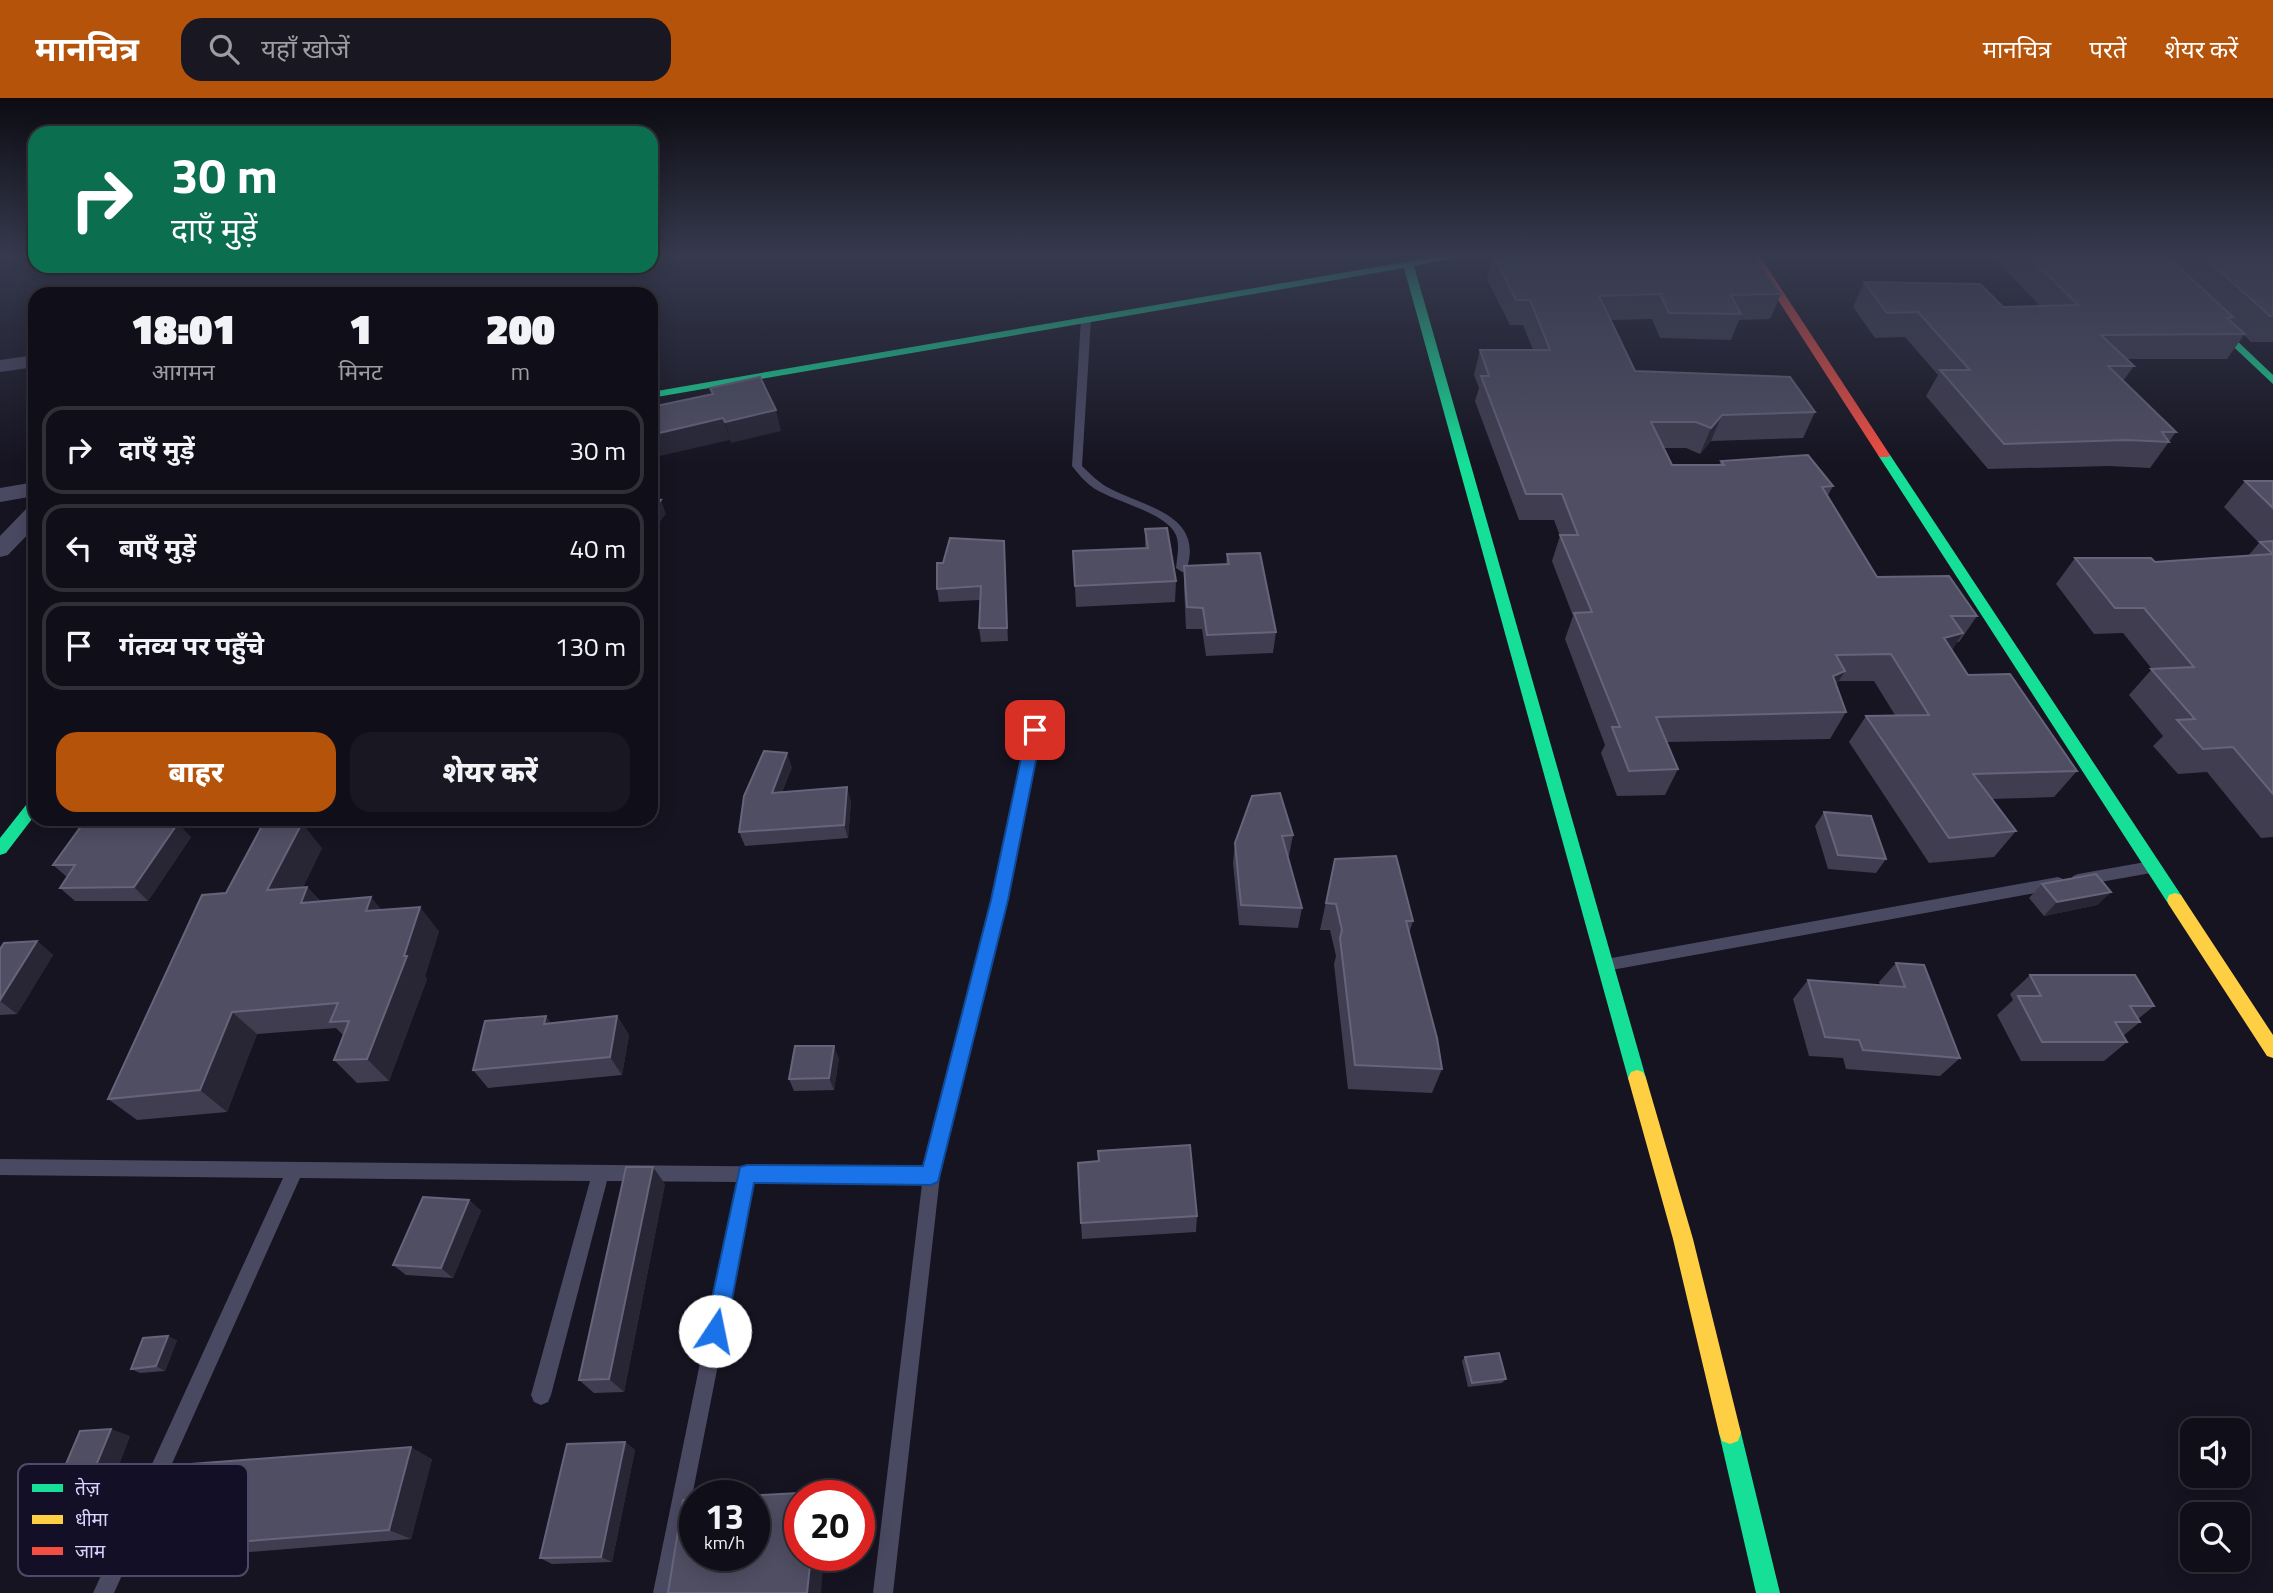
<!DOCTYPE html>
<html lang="hi">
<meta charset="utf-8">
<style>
:root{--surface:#100f19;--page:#191822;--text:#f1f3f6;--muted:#9c9ca2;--line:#302f38;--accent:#b45309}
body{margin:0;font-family:"Titillium Web","Noto Sans Devanagari",sans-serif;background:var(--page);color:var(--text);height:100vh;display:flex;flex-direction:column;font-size:26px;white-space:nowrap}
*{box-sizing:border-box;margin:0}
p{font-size:23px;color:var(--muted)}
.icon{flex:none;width:38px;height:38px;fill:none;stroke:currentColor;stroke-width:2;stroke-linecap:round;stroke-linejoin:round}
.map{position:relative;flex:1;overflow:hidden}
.drawer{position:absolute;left:28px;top:189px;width:630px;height:539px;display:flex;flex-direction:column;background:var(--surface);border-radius:21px;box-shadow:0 4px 18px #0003,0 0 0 2px var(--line)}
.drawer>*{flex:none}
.top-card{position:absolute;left:28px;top:28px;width:630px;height:147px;border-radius:21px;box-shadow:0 4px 18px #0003,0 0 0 2px var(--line);background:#0b6e4f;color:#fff;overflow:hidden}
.fabs{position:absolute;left:2180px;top:1320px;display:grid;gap:14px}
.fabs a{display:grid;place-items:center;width:70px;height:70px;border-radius:14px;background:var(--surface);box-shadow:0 4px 18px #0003,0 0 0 2px var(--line);font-size:35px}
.speed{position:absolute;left:679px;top:1382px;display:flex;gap:14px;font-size:35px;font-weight:700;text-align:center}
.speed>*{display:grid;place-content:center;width:91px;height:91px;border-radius:50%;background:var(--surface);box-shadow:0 4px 18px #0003,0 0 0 2px var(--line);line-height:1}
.speed small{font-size:18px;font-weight:400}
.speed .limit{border:10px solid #d22;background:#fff;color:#111}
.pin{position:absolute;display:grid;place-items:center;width:60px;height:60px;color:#fff;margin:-30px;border-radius:14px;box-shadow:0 4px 10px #0006}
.me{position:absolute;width:77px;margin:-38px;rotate:11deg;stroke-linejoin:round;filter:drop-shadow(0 0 5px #0008)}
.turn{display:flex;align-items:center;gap:24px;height:147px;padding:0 28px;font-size:32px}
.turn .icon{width:91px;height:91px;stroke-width:2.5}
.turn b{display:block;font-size:49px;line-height:60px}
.eta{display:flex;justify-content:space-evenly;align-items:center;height:119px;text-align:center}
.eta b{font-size:42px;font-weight:800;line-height:49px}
.action{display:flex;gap:14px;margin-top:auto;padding:14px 28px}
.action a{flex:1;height:80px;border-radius:21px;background:var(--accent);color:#fff;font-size:28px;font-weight:800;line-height:80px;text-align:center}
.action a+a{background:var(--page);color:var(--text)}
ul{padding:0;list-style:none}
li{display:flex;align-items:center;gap:21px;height:88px;margin:0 14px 10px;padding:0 14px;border:4px solid var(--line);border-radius:21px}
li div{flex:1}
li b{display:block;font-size:26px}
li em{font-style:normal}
header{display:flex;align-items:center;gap:42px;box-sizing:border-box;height:98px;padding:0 35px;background:var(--accent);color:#fff}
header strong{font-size:33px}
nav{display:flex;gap:38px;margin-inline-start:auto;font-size:24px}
.search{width:490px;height:63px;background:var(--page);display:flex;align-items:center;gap:18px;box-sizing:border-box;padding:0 24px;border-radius:21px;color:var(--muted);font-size:26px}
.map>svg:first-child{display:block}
</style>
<header>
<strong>मानचित्र</strong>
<div class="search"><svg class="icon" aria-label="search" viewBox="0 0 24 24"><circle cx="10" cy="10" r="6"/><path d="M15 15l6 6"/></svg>यहाँ खोजें</div>
<nav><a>मानचित्र</a><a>परतें</a><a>शेयर करें</a></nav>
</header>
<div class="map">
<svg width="2273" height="1495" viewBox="0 0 2273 1495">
<rect width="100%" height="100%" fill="#161421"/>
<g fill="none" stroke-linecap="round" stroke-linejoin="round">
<path fill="#4a4962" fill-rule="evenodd" d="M1086,218l5,3 -9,147c8,8 15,15 25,21 36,20 99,27 79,84l-4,1 -6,-4c1,-10 4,-23 0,-33 -9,-22 -60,-33 -81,-46 -9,-6 -16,-14 -23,-23l9,-147z
M1040,604l6,4 -40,194 -66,276 -47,417h-20l49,-409 -168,-2 -81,411h-20l84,-411 -130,-1 -56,214 -3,7 -7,3 -7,-3 -3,-7 59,-214 -290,-3 -186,415h-21l190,-415 -283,-3v-16l925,9 67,-268 42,-194z
M2151,763l5,2 2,4 -2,4 -5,2 -73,13 -5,-2 -2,-4 2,-4 5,-2z
M2058,779l5,2 2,4 -2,4 -5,2 -452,82 -5,-2 -3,-4 3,-4 5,-2z"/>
<path fill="#4a4962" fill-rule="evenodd" d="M35,257v12l-35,5v-12z
M35,384v14l-35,6v-14z
M35,408v21l-27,28 -8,2v-21l27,-28z"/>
<path fill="#16e098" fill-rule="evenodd" d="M1446,157h22l-54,11 232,812 -3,6 -6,2 -6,-2 -3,-6 -224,-810 -753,130v-6z
M2136,157h11l126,120v9z
M1884,353l6,4 291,440 2,5 -2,5h-12l-291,-450z
M35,700v17l-29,38 -6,2v-17l30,-38z
M1730,1324l8,3 3,8 39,160h-24l-37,-160 3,-8z"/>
<path fill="#ffcf43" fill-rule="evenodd" d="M2175,795l6,2 92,140v23l-6,-2 -98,-151 -2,-5 2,-5z
M1637,972l6,2 3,6 47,161 48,194 -3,8 -8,3 -8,-3 -3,-8 -46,-194 -45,-161 3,-6z"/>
<path fill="#f24e42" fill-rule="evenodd" d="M1749,157h10l131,200 -2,2h-8l-2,-2z"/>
</g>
<path fill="#403d50" d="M1493,157l288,39 -11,25 -31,1 -8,20 -71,-2 -8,-19 -41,1 24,51 180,41 -12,26 -92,3 -11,13 -14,-6h-22l8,17h47l2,-4 112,25 -6,11 50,80 100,39 -18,26h-2l-5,8 16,25 109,96 -23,26 -63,2 25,32 -22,26 -65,6 -80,-121 17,-26 29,-1 -21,-34h-36l-2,4 10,27 -16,27 -163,3 11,27 -13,26 -48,1 -16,-43 4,-8 -40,-106 8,-23 -21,-55 8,-25 -6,-16h-35l-44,-119 4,-13 -5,-13 6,-25h53l-10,-25h-13l-23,-46z
M1991,157h175l4,3 2,-3h101v87h-22l-7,-7 -17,24h-100l7,7 -11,15 53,51 -26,36 -41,-2 -121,3 -62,-73 12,-21 -33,-38 -30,1 -22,-31 11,-25 139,25 37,-1z
M2245,383h28v356l-12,1 -54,-66 -29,2 -25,-28 10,-10 -34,-41 23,-26 -29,-36 -29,1 -38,-50 19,-26 80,4 93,-6 11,-13 -35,-36z
M1145,431l31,52 -1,21 -99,5 -3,-56 72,-3z
M1004,443l4,100 -27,1 -2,-14 1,-28 -41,2 -2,-13 6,-26z
M1227,456l49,78 -3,21 -67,3 -4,-27h-16l-2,-42v-21l42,-2z
M792,669l-10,25 69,9 -3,37 -103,8 -6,-14z
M1824,714l62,47 -10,14 -48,-4 -13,-43z
M1293,737l-4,21h-2l15,52 -4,20 -59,-3 -6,-62 2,-20z
M191,739l-43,64h-73l-15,-13 7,-11 -14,-12z
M322,750l-19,39h4l13,14 61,9 58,21 -14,45 2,3 -38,102 -32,2 -23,-23 10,-24 -8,-8 -79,6 -30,78 -90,8 -29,-21 118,-206z
M1335,761l78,62 -4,12 33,136 -10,24 -84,-4 -14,-125 2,-8 -6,-26h-10z
M2042,786l69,8 -14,13 -53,11 -15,-18z
M37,843l16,14 -36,59 -17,1v-66z
M1896,865l64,95 -20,18 -94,-7 -3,-11 -34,-2 -16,-57 15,-19 72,5 -1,-3z
M2030,877l124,31 -16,13 2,3 -17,14 4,6 -23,19h-83l-24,-46 16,-15 -3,-6z
M546,918l5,7 66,-7 12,19 -7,40 -134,13 -15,-18z
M839,960l-5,32 -40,1 -5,-12z
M665,1086l-41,208 -30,1 -15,-13z
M469,1102l12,11 -28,67 -47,-3 -13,-10z
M1197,1118l-1,16 -114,7 -1,-16z
M177,1242l-12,31 -25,2 -9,-4z
M1465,1259l41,22 -4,4 -34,4 -6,-26z
M130,1338l-45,116 -33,3 -22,-6z
M625,1344l10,8 -23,112 -60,2 -12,-6z
M432,1361l-21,80 -235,19 -30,-9z"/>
<path fill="#282635" d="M776,312l5,21 -50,12 -6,-21z
M1722,317l-11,26 -11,13 11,-26z
M723,320l7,22 -79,18v-23z
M661,402l5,14 -15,19v-21z
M1004,443l1,13 3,87 -1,-13z
M1963,535l-18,27 -1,-22z
M1845,573l-16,26 4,-21z
M787,655l5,14 -16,39 -4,-13z
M847,689l4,14 -3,37 -4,-13z
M178,725l13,14 -43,64 -14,-14z
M302,725l20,25 -32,66 -23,-24z
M307,789l21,24 -27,-8z
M2111,794l-14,13 -53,11 13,-14z
M371,799l20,24 -25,-10z
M420,809l19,24 -14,45 2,3 -38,102 -22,-22z
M37,843l16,14 -36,59 -17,-13z
M232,914l25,22 -30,78 -27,-22z
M546,918l13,19 -15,-11z
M617,918l12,19 -7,40 -12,-18z
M834,948l5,12 -5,32 -5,-12z
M653,1069l12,17 -41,208 -15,-13z
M469,1102l12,11 -28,67 -12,-10z
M168,1238l9,4 -12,31 -9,-5z
M111,1331l19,7 -45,116 -22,-6z
M625,1344l10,8 -23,112 -11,-5z
M411,1349l21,12 -21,80 -22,-9z
M811,1458h13l-3,37h-14z"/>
<path fill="#504e63" stroke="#66637b" stroke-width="2" d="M1493,157h259l29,39 -50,1 10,19 -72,-1 -9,-19 -61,2 36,75 155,6 25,35 -93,3 -11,13 -15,-6h-45l21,43h52l-3,-4 87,-6 25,31 -11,1 55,90 72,-1 28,40h-26l12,17 -19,5 24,37 42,-1 67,97 -104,3 43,57 -67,7 -83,-122 63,-1 -38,-61 -55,1 9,16 -12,5 13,36 -190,5 22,52 -49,2 -17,-44h8l-46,-114 18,-1 -32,-77h18l-16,-41h-36l-45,-118h8l-9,-26h70l-20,-50h-14z
M2028,157h138l67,62 -6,1 18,16 -144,1 33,31h-26l68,66h-14l7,10 -42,-2 -123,4 -64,-74h30l-52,-58 -31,1 -23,-31 116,2 23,23 75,-2z
M2202,157h71v61h-3z
M760,279l16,33 -51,12 -2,-4 -72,17v-28l62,-13 -3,-6z
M2245,383h28v27z
M651,400l10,2 -10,12z
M1167,430l9,53 -101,5 -2,-35 75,-3 -3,-19z
M950,440l54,3 3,87h-28l2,-42 -44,3v-26h6z
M2273,443v253l-40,-47 -30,2 -26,-29 18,-1 -44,-50 43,-2 -50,-59h-29l-40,-50h76l4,4 118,-8 -13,-12z
M1260,455l16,79 -69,3 -4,-27 -16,-1 -3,-41 45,-2 -2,-10z
M764,653l23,2 -15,40 75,-6 -3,38 -105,7 5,-36z
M1280,695l13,42 -11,1 20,72 -61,-3 -6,-62 17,-47z
M1824,714l47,4 15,43 -48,-4z
M178,725l-44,64 -74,1 15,-23h-22l29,-40z
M302,725l-35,67 40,-3 -6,16 70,-6 -5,14 54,-4 -16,49h3l-40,103 -33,1 15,-39 -19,1 8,-19 -106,9 -32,78 -92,9 94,-204 24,-2 37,-69z
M1396,758l17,65h-7l31,117 5,31 -87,-4 -15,-127 2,-8 -6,-26 -10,-1 9,-44z
M2096,776l15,18 -54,10 -15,-18z
M37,843l-37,59v-51l4,-6z
M1896,865l28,2 36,93 -97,-8 -4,-10 -34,-3 -17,-57 97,7z
M2030,877h105l19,31h-24l10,16h-25l12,20h-85l-24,-46h23z
M546,918l-2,8 73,-8 -7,41 -137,13 12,-49z
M795,948h39l-5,32 -40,1z
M1190,1047l7,71 -116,7 -3,-60 21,-2 -1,-10z
M626,1069h27l-44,212 -30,1z
M423,1099l46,3 -28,68 -48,-3z
M168,1238l-12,30 -25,3 12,-31z
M1499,1255l7,26 -34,4 -7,-26z
M111,1331l-48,117 -33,3 50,-118z
M625,1344l-24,115 -61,1 27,-114z
M411,1349l-22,83 -243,19 32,-84z
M817,1394v4h-17v60h11l-4,37h-139l15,-93 12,-1v57h59v-60h-13z"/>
<linearGradient id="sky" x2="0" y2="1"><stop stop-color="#0c0b12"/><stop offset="0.43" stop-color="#363a4e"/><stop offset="1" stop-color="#363a4e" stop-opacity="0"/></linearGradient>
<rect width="2273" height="366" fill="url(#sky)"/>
<path fill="#1a73e8" stroke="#114b97" stroke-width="2" d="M1035,627l7,5 -34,170 -70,282 -7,3 -177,-2 -28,148 -4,7 -7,4 -7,-4 -3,-7 35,-164 7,-2 176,1 68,-266 36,-170z"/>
<rect x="18" y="1366" width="230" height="112" rx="10" fill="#130f26" stroke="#4e4a67" stroke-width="2"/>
<rect x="32" y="1386" width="31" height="8" fill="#16e098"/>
<rect x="32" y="1417" width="31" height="9" fill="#ffcf43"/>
<rect x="32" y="1449" width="31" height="8" fill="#f24e42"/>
<g font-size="19" fill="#d9d4ff">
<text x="75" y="1397">तेज़</text>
<text x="75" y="1428">धीमा</text>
<text x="75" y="1460">जाम</text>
</g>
</svg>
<div class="fabs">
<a><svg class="icon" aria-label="sound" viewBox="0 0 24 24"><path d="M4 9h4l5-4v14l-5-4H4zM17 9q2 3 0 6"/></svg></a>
<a><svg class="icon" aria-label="search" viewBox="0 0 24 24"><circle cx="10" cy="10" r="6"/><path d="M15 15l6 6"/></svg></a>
</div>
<div class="speed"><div>13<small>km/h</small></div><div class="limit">20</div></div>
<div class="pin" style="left:1035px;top:632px;background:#d93025"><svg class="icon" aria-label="arrive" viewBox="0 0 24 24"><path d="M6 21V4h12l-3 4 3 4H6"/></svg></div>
<svg class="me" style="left:715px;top:1233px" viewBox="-20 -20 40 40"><circle r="19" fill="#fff"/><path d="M0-13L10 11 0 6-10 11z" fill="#1a73e8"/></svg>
<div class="top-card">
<div class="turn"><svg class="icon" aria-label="right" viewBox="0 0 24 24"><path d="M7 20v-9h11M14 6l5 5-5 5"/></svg><div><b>30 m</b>दाएँ मुड़ें</div></div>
</div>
<section class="drawer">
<div class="eta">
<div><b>18:01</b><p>आगमन</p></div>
<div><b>1</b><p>मिनट</p></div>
<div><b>200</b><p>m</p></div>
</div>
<ul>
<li><svg class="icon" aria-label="right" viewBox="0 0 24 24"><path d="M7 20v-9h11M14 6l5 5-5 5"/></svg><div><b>दाएँ मुड़ें</b></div><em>30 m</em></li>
<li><svg class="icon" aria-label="left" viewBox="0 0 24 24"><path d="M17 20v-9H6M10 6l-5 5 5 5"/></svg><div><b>बाएँ मुड़ें</b></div><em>40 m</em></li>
<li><svg class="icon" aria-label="arrive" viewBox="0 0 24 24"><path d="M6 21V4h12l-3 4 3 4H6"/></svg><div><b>गंतव्य पर पहुँचे</b></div><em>130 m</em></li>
</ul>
<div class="action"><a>बाहर</a><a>शेयर करें</a></div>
</section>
</div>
